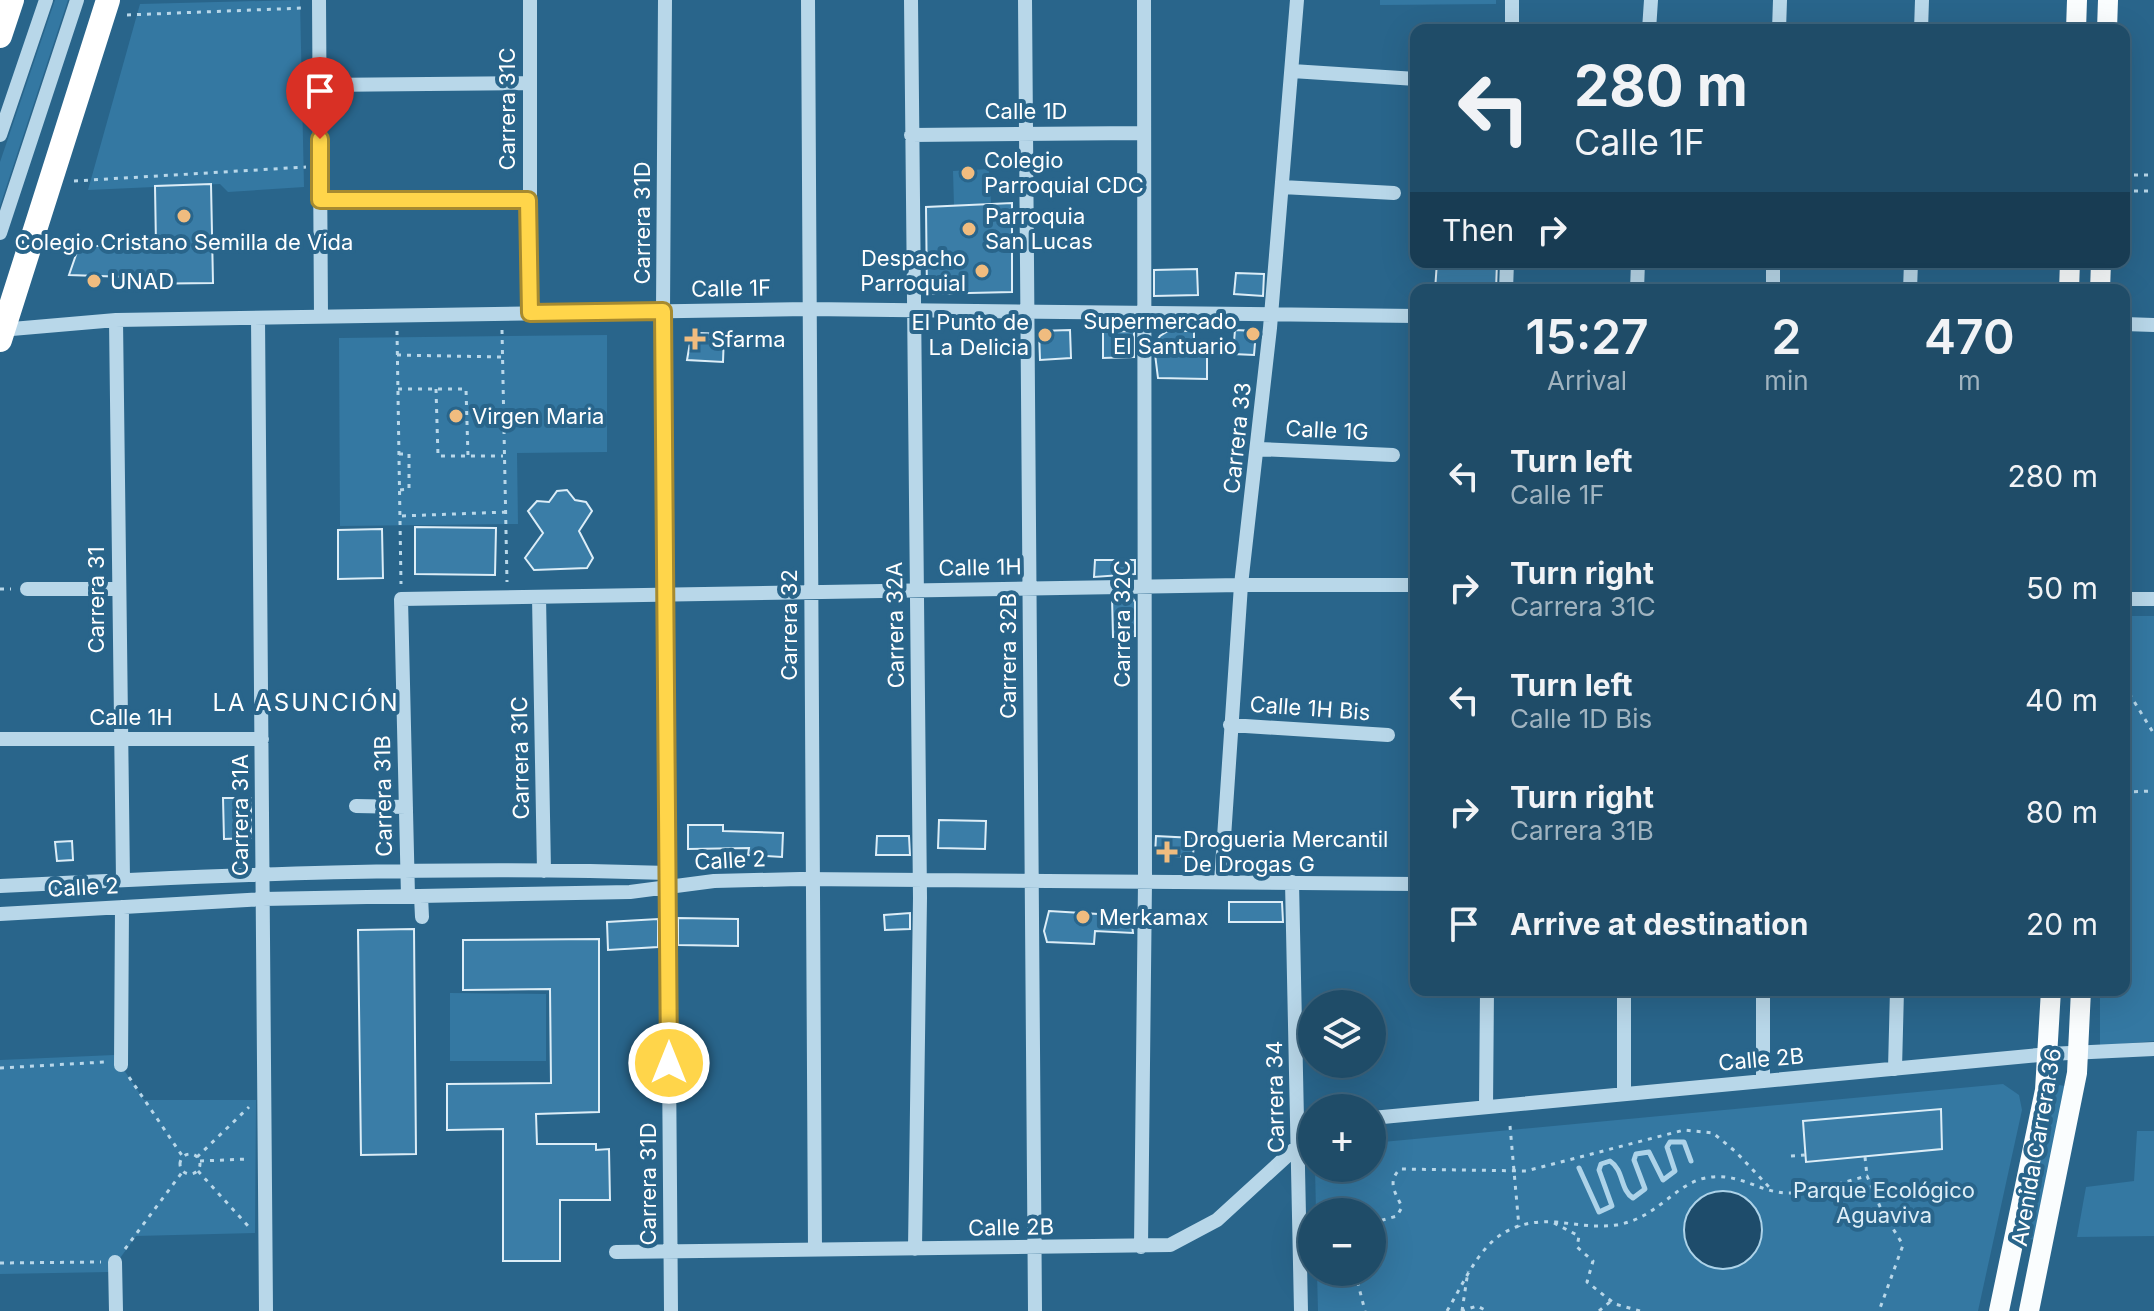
<!DOCTYPE html>
<meta charset="utf-8">
<style>
:root{--surface:#1f4c68;--page:#27536e;--text:#f1f3f6;--muted:#a1b4c0;--line:#3c637c}
body{margin:0;font-family:Inter,sans-serif;background:var(--page);color:var(--text);height:100vh;display:flex;flex-direction:column;font-size:30px;white-space:nowrap}
*{box-sizing:border-box;margin:0}
p{font-size:26px;color:var(--muted)}
.icon{flex:none;width:44px;height:44px;fill:none;stroke:currentColor;stroke-width:2;stroke-linecap:round;stroke-linejoin:round}
.map{position:relative;flex:1;overflow:hidden}
.details{position:absolute;left:1410px;top:284px;width:720px;height:712px;display:flex;flex-direction:column;background:var(--surface);border-radius:16px;box-shadow:0 8px 32px #0002,0 0 0 2px var(--line)}
.details>*{flex:none}
.hud{position:absolute;left:1410px;top:24px;width:720px;height:244px;border-radius:16px;box-shadow:0 8px 32px #0002,0 0 0 2px var(--line);background:#1f4c68;color:var(--text);overflow:hidden}
.controls{position:absolute;left:1298px;top:990px;display:grid;gap:16px}
.controls a{display:grid;place-items:center;width:88px;height:88px;border-radius:50%;background:var(--surface);box-shadow:0 8px 32px #0002,0 0 0 2px var(--line);font-size:40px}
.pin{position:absolute;display:grid;place-items:center;width:68px;height:68px;color:#fff;margin:-82px -34px;border-radius:50% 50% 50% 0;rotate:-45deg;box-shadow:0 0 8px #0007}
.pin .icon{rotate:45deg}
.me{position:absolute;width:88px;margin:-44px;rotate:0deg;stroke-linejoin:round;filter:drop-shadow(0 0 6px #0008)}
.turn{display:flex;align-items:center;gap:28px;height:168px;padding:0 32px;font-size:36px}
.turn .icon{width:104px;height:104px;stroke-width:2.5}
.turn b{display:block;font-size:56px;line-height:68px}
.then{display:flex;align-items:center;height:76px;padding:0 32px;background:#0003;gap:16px;font-size:30px}
.eta{display:flex;justify-content:space-evenly;align-items:center;height:136px;text-align:center}
.eta b{font-size:48px;font-weight:600;line-height:56px}
ul{padding:0;list-style:none}
li{display:flex;align-items:center;gap:24px;height:112px;padding:0 32px}
li div{flex:1}
li b{display:block;font-size:30px}
li em{font-style:normal}
.map>svg:first-child{display:block}
</style>
<div class="map">
<svg width="2154" height="1311" viewBox="0 0 2154 1311">
<rect width="100%" height="100%" fill="#29658b"/>
<path fill="#3478a2" d="M55,0h13l-68,206v-44z
M300,0l4,187 -76,5 -8,-8 -132,6 52,-186z
M1380,0h116v4l-116,1z
M989,169l2,34 -37,3 -1,-35z
M607,335v117l-90,1 1,71 -178,2 -1,-188z
M2124,616h30v425l-54,5v-56h24z
M450,993l96,1v67h-96z
M114,1055l30,45h112l-1,133 -119,3 -26,36 -110,2v-214z
M2003,1084l16,11 3,15 -44,201h-660l-1,-39h55v-60h-56l-1,-44h57v-25z
M2053,1084l12,2 -29,154 -12,-2z
M2137,1131h17v105l-77,1 9,-50 48,-6z"/>
<path fill="#1e4c6b" stroke="#add3e9" stroke-width="2" d="M1684 1230a39 39 0 1 1 78 0a39 39 0 1 1-78 0Z"/>
<g fill="none" stroke-linecap="round" stroke-linejoin="round">
<path stroke="#add3e9" stroke-width="5" d="M1579,1168l20,44 13,-6 -13,-36 2,-6 9,-3c14,9 10,29 23,37l12,-9 -11,-29 2,-6 13,-2 14,28 12,-9 -8,-24 3,-5h14l7,19"/>
</g>
<path fill="#3a7da7" stroke="#dcedf7" stroke-width="2" d="M211,184l2,99 -85,1v-7l-59,-2 10,-29h77l-1,-60z
M1012,203v89l-85,2 -1,-87z
M1437,262h60l-1,28h-61z
M1197,269l1,26 -44,1v-26z
M1236,273l28,1 -1,22 -29,-2z
M1070,330l1,28 -31,2 -1,-29z
M1235,330l21,1 -2,24 -21,-1z
M1134,331v26l-31,1v-26z
M1168,331h26v23h13v25l-49,-1 -4,-32 6,-10z
M699,333l25,1 -1,28 -36,-2 4,-23z
M567,490l8,10 11,2 6,9 -13,20 14,27 -6,10 -53,2 -9,-12 18,-25 -15,-22 9,-10 12,1 8,-11z
M415,527l81,1 -1,47 -80,-1z
M382,529l1,49 -45,1v-49z
M1095,560h40v14l-41,3z
M1112,597h20l3,5v34l-22,1z
M223,798h28v40l-27,1z
M939,820l47,1 -1,28 -47,-1z
M688,825h35v6l60,2 -1,24 -34,-2 1,-7 -61,1z
M877,836h32l1,19h-34z
M1156,836l38,2 -1,19 -38,-2z
M72,841l1,19 -16,1 -2,-19z
M1229,902h53l1,20h-54z
M1049,911l82,5 2,17 -38,-2 -1,13 -47,-2 -3,-11z
M910,913v16l-25,1 -1,-15z
M678,918l60,1v27l-60,-1z
M658,919v28l-50,3 -1,-28z
M414,929l2,225 -55,1 -3,-225z
M599,939v173l-63,2 1,30h59v6l13,-1 1,51h-50v61h-57v-132l-56,1v-46l104,-1 -1,-94 -87,1v-50z
M1941,1109l1,40 -136,13 -3,-41z"/>
<g fill="none" stroke-linecap="round" stroke-linejoin="round">
<path stroke="#b8d7e9" stroke-width="3" stroke-dasharray="4 6" stroke-linecap="butt" d="M127,15l176,-7
M2124,175h30
M74,181l232,-14
M2124,191h30
M502,330l5,252
M397,331l4,253
M397,355l105,2
M398,389h68l2,67
M436,389l2,67h65
M399,454h10v35l-10,1
M402,516l104,-4
M0,589h11
M2124,685l30,49
M2124,792l30,-1
M0,1068l105,-6
M129,1077l54,80
M1510,1126l9,101
M180 1164a10 10 0 1 1 20 0a10 10 0 1 1-20 0Z
M1791,1156l15,-1
M197,1157l52,-50
M1865,1157l2,19
M200,1161l48,-2
M198,1171l51,56
M1372,1223l25,-7 5,-9c-7,-15 -15,-25 -2,-38l126,2 158,-41 29,3 23,19 33,35
M1554,1223l25,13 -2,11 16,14 -6,21 28,22 25,7
M125,1249l58,-78
M0,1263l101,-1
M1355,1272l10,39
M1447,1311c28,-47 41,-93 109,-89 20,2 40,6 60,3 39,-6 56,-37 85,-46 37,-10 58,15 89,14 24,0 53,-11 77,-17l14,33 22,36 -24,66
M1461,1311l16,-5 10,5
M1462,1311l6,-40
M1599,1311l12,-10"/>
<path stroke="#b8d7e9" stroke-width="14" d="M319,0l2,317
M665,0l-2,311 8,1000
M808,0l7,1250
M911,0l9,898 -5,351
M1025,0l10,1311
M1512,30v-30
M1649,30l2,-30
M1779,30l1,-30
M1921,30l1,-30
M1292,71l124,8
M319,85l209,-2
M0,135l46,-135
M911,135l231,-2
M1282,187l112,6
M320,200h208
M0,233l77,-233
M1506,290l1,-28
M1637,290l1,-28
M1773,290v-28
M1910,290l1,-28
M530,313v-313
M258,318l8,993
M116,320l7,560
M2124,324l30,1
M0,330l116,-10 692,-11 608,7
M1258,449l135,6
M27,589h91
M539,597l5,274
M2124,599h30
M1230,725l158,10
M0,739h262
M356,806l50,1
M1221,882l20,-297 29,-257 27,-328
M1292,882l9,429
M0,886c222,-11 445,-21 668,-13
M408,896l-7,-297 840,-14h175
M421,896l1,21
M0,914l263,-15 367,-7 84,-11 86,-2 616,5
M1624,990v104
M1763,990v91
M121,1065l1,-158
M1895,1069l2,-79
M1486,1107l1,-117
M1372,1118l677,-64 105,-5
M1141,1247l4,-366 -1,-881
M616,1252l554,-7 47,-25 95,-87
M115,1262l1,49"/>
<path stroke="#fafdfe" stroke-width="20" d="M2076,30l1,-30
M2107,30l1,-30
M2069,290l1,-28
M2100,290l1,-28
M1999,1311l46,-221 6,-100
M2029,1311l48,-238 4,-83"/>
<path stroke="#fff" stroke-width="24" d="M0,36l12,-36
M0,340l108,-340"/>
</g>
<g fill="none" stroke-linecap="round" stroke-linejoin="round">
<defs>
<path id="route" d="M320,139v61h208l2,113 133,-2 6,752"/>
</defs>
<use href="#route" stroke="#a68a30" stroke-width="20"/>
<use href="#route" stroke="#ffd54a" stroke-width="14"/>
</g>
<g fill="#f0bc7f" stroke="#29658b" stroke-width="3">
<circle cx="968" cy="173" r="8"/>
<circle cx="184" cy="216" r="8"/>
<circle cx="969" cy="229" r="8"/>
<circle cx="982" cy="271" r="8"/>
<circle cx="94" cy="281" r="8"/>
<circle cx="1253" cy="334" r="8"/>
<circle cx="1045" cy="335" r="8"/>
<path d="M691 327h8v8h8v8h-8v8h-8v-8h-8v-8h8z"/>
<circle cx="456" cy="416" r="8"/>
<path d="M1163 840h8v8h8v8h-8v8h-8v-8h-8v-8h8z"/>
<circle cx="1083" cy="917" r="8"/>
</g>
<g text-anchor="middle" stroke-width="8" stroke-linejoin="round" paint-order="stroke">
<g font-size="22" fill="#fff" stroke="#29658b">
<text transform="translate(507 109) rotate(-90)" y="8">Carrera 31C</text>
<text x="1026" y="119">Calle 1D</text>
<text transform="translate(642 223) rotate(-90)" y="8">Carrera 31D</text>
<text transform="translate(731 288) rotate(-1)" y="8">Calle 1F</text>
<text transform="translate(1327 430) rotate(3)" y="8">Calle 1G</text>
<text transform="translate(1237 438) rotate(-84)" y="8">Carrera 33</text>
<text transform="translate(980 567) rotate(-1)" y="8">Calle 1H</text>
<text transform="translate(96 600) rotate(-90)" y="8">Carrera 31</text>
<text transform="translate(1122 624) rotate(-90)" y="8">Carrera 32C</text>
<text transform="translate(789 625) rotate(-90)" y="8">Carrera 32</text>
<text transform="translate(895 625) rotate(-91)" y="8">Carrera 32A</text>
<text transform="translate(1008 656) rotate(-90)" y="8">Carrera 32B</text>
<text transform="translate(1310 708) rotate(4)" y="8">Calle 1H Bis</text>
<text x="131" y="725">Calle 1H</text>
<text transform="translate(520 758) rotate(-91)" y="8">Carrera 31C</text>
<text transform="translate(383 796) rotate(-91)" y="8">Carrera 31B</text>
<text transform="translate(240 815) rotate(-90)" y="8">Carrera 31A</text>
<text transform="translate(730 860) rotate(-3)" y="8">Calle 2</text>
<text transform="translate(83 887) rotate(-3)" y="8">Calle 2</text>
<text transform="translate(1761 1059) rotate(-5)" y="8">Calle 2B</text>
<text transform="translate(1275 1097) rotate(-91)" y="8">Carrera 34</text>
<text transform="translate(2036 1147) rotate(-80)" y="8">Avenida Carrera 36</text>
<text transform="translate(648 1184) rotate(-90)" y="8">Carrera 31D</text>
<text transform="translate(1011 1227) rotate(-1)" y="8">Calle 2B</text>
</g>
<g font-size="22" fill="#fff" stroke="#29658b" text-anchor="start">
<text x="984" y="168">Colegio<tspan x="984" dy="25">Parroquial CDC</tspan></text>
<text x="985" y="224">Parroquia<tspan x="985" dy="25">San Lucas</tspan></text>
<text x="184" y="250" text-anchor="middle">Colegio Cristano Semilla de Vida</text>
<text x="966" y="266" text-anchor="end">Despacho<tspan x="966" dy="25">Parroquial</tspan></text>
<text x="110" y="289">UNAD</text>
<text x="1237" y="329" text-anchor="end">Supermercado<tspan x="1237" dy="25">El Santuario</tspan></text>
<text x="1029" y="330" text-anchor="end">El Punto de<tspan x="1029" dy="25">La Delicia</tspan></text>
<text x="711" y="347">Sfarma</text>
<text x="472" y="424">Virgen Maria</text>
<text x="1183" y="847">Drogueria Mercantil<tspan x="1183" dy="25">De Drogas G</tspan></text>
<text x="1099" y="925">Merkamax</text>
</g>
<g font-size="22" fill="#dcedf7" stroke="#29658b">
<text x="1884" y="1198">Parque Ecológico<tspan x="1884" dy="25">Aguaviva</tspan></text>
</g>
<g font-size="24" letter-spacing="2" fill="#fff" stroke="#29658b">
<text x="306" y="711">LA ASUNCIÓN</text>
</g>
</g>
</svg>
<div class="controls">
<a><svg class="icon" aria-label="layers" viewBox="0 0 24 24"><path d="M12 4l9 5-9 5-9-5zM3 14l9 5 9-5"/></svg></a>
<a>+</a>
<a>−</a>
</div>
<div class="pin" style="left:320px;top:139px;background:#d93025"><svg class="icon" aria-label="arrive" viewBox="0 0 24 24"><path d="M6 21V4h12l-3 4 3 4H6"/></svg></div>
<svg class="me" style="left:669px;top:1063px" viewBox="-20 -20 40 40"><circle r="17" fill="#ffd54a" stroke="#fff" stroke-width="3"/><path d="M0-11L8 9 0 5-8 9z" fill="#fff"/></svg>
<div class="hud">
<div class="turn"><svg class="icon" aria-label="left" viewBox="0 0 24 24"><path d="M17 20v-9H6M10 6l-5 5 5 5"/></svg><div><b>280 m</b>Calle 1F</div></div>
<div class="then">Then<svg class="icon" aria-label="right" viewBox="0 0 24 24"><path d="M7 20v-9h11M14 6l5 5-5 5"/></svg></div>
</div>
<section class="details">
<div class="eta">
<div><b>15:27</b><p>Arrival</p></div>
<div><b>2</b><p>min</p></div>
<div><b>470</b><p>m</p></div>
</div>
<ul>
<li><svg class="icon" aria-label="left" viewBox="0 0 24 24"><path d="M17 20v-9H6M10 6l-5 5 5 5"/></svg><div><b>Turn left</b><p>Calle 1F</p></div><em>280 m</em></li>
<li><svg class="icon" aria-label="right" viewBox="0 0 24 24"><path d="M7 20v-9h11M14 6l5 5-5 5"/></svg><div><b>Turn right</b><p>Carrera 31C</p></div><em>50 m</em></li>
<li><svg class="icon" aria-label="left" viewBox="0 0 24 24"><path d="M17 20v-9H6M10 6l-5 5 5 5"/></svg><div><b>Turn left</b><p>Calle 1D Bis</p></div><em>40 m</em></li>
<li><svg class="icon" aria-label="right" viewBox="0 0 24 24"><path d="M7 20v-9h11M14 6l5 5-5 5"/></svg><div><b>Turn right</b><p>Carrera 31B</p></div><em>80 m</em></li>
<li><svg class="icon" aria-label="arrive" viewBox="0 0 24 24"><path d="M6 21V4h12l-3 4 3 4H6"/></svg><div><b>Arrive at destination</b></div><em>20 m</em></li>
</ul>
</section>
</div>
